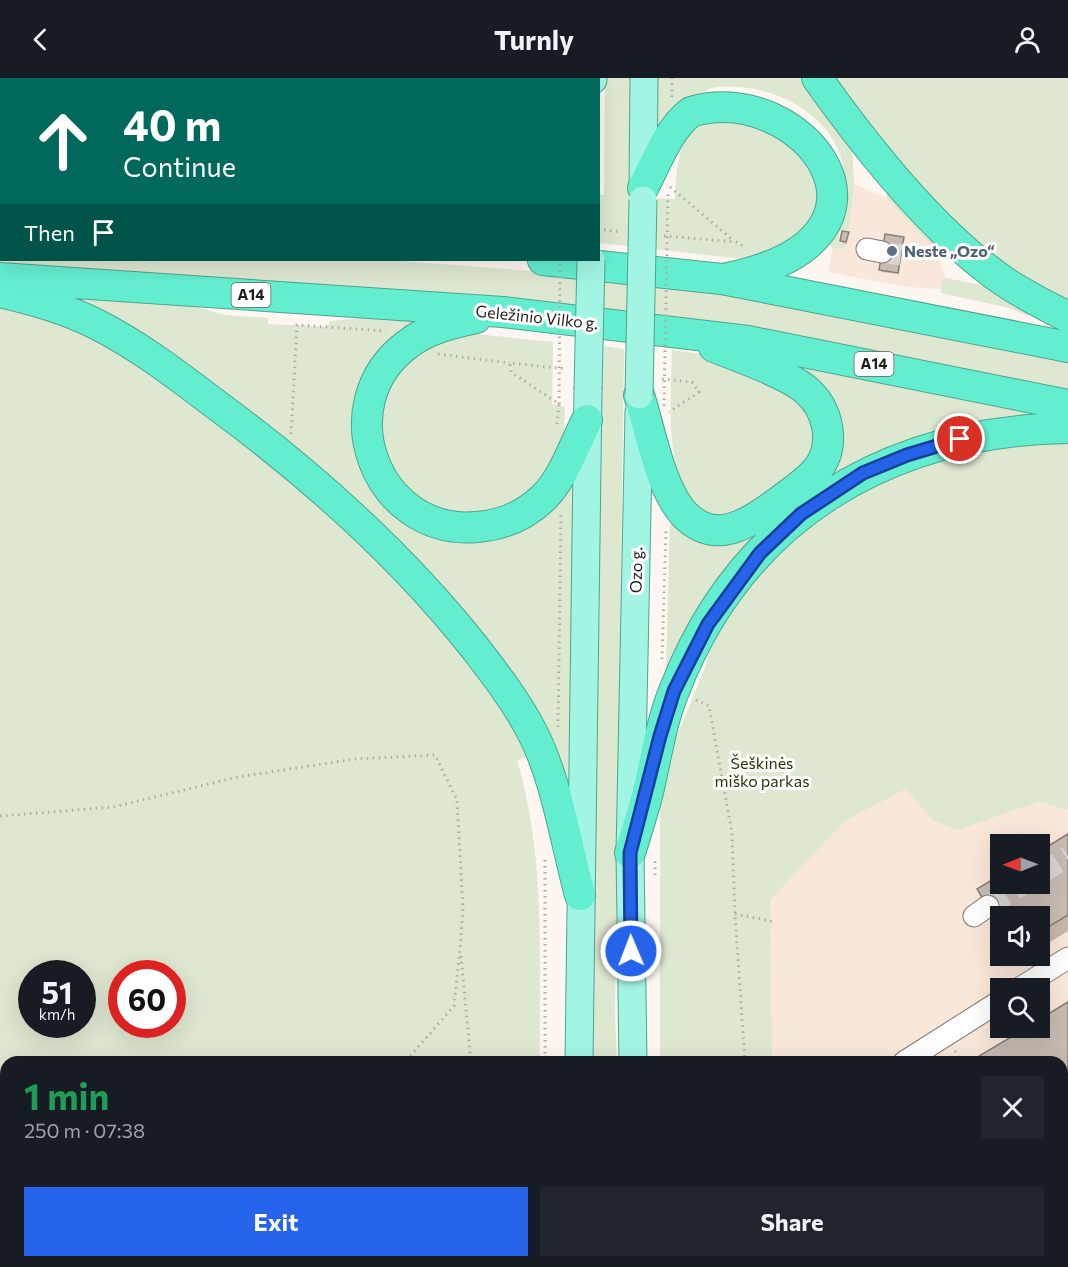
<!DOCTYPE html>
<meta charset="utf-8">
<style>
:root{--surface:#171b24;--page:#20242c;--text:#f1f3f6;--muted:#9ea1a6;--accent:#2563eb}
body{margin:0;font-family:Commissioner,sans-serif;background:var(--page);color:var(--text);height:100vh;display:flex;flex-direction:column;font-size:22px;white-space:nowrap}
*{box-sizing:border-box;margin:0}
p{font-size:20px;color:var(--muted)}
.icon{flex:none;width:33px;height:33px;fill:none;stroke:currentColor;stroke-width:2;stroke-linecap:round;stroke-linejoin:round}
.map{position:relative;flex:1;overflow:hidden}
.sheet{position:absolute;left:0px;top:978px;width:1068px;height:212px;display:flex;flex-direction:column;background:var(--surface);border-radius:18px 18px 0 0;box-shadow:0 6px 24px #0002}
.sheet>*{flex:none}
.top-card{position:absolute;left:0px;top:0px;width:600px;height:183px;box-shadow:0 6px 24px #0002;background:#00695c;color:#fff;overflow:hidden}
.needle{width:39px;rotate:269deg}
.tools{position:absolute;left:990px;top:756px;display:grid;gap:12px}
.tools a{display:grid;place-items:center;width:60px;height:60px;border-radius:0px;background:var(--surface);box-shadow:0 6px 24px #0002;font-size:30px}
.speed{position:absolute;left:18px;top:882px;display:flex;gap:12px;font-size:30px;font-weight:700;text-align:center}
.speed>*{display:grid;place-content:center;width:78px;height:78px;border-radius:50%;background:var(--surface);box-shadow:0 6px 24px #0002;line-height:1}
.speed small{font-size:15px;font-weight:400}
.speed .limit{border:9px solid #d22;background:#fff;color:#111}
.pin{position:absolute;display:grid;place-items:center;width:51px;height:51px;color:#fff;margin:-26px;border:3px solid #fff;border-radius:50%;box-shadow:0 2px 6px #0007}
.me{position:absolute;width:66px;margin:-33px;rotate:359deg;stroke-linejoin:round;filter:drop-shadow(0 0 4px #0008)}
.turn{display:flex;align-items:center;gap:21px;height:126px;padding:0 24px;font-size:27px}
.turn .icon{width:78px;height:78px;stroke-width:2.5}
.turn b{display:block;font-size:42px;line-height:51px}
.then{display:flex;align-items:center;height:57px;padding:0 24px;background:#0003;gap:12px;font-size:22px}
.round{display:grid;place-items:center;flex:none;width:63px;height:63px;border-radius:0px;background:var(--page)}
.summary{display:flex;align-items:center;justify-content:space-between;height:102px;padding:0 24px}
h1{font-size:36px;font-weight:700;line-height:45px;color:#1e9e55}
.cta{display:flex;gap:12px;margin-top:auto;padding:12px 24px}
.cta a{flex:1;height:69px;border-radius:0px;background:var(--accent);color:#fff;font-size:24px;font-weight:700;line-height:69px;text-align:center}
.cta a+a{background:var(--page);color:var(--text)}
header{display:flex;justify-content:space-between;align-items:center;height:78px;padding:0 24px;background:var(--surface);font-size:27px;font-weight:700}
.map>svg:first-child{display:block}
</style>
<header><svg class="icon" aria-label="back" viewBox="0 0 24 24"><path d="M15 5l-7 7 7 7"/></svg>Turnly<svg class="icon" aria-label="person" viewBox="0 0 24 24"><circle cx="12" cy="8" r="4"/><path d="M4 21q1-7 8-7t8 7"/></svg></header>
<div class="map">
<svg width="1068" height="1189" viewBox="0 0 1068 1189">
<rect width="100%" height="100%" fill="#fdf6f1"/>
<path fill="#f9e7d9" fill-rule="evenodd" d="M0,0h434l-432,2v68z
M854,106l32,14 49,51 11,29 -7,11 -32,-2 -79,-15 5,-23 10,-1 3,-3 -8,-2 2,-13h9z
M906,711l27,32 25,9 81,-28 29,8v457h-280l-1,-5h275v-200h-290l-4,-151 2,-11 76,-80zM1000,766h40v40h-40zM1000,838h40v40h-40zM1000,910h40v40h-40z"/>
<path fill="#dee7d0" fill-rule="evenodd" d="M605,0h27l-3,119 46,2c1,-27 3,-50 17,-74l74,-16 56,69 -7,38 -25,30 -47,13 -144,-16v-48h5z
M656,0h147l49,67 2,39 -5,46h-9l-2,12 9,2 -4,4 -10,1 -6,-8c5,-15 13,-32 16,-48 11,-70 -67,-115 -132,-105 -22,9 -37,27 -54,42z
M831,0h237v227c-23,-15 -47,-29 -69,-45 -67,-48 -117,-119 -168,-182z
M889,114l53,53 -2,3 -5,1 -49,-51z
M0,155l2,27h386l157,12 127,13 174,31 222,43v34l-1068,-127z
M946,200l40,8 45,26 -3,4 -19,-8 -68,-15 -1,-10z
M57,217l117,6 51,14 43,3v6l59,3 3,-6 55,-5 34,4 -30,22 -16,18 -16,78 101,102 116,-80 -6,345 -18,-53 -235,-285 -64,-55 -62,-44z
M0,227l86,27 79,45 185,150 103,115 82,112 -18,6c29,97 22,202 23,302h-534v200h264l2,5h-272zM32,896h50v50h-50zM122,896h50v50h-50z
M466,255l87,9 -1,62 13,3 -1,33 -22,49 -43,27 -69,-6 -40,-39 -13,-53 29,-62z
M604,268l20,3 -9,665 2,48h-24l-2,-55 7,-535z
M672,272l42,6 88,42 12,14v47l-71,56 -38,2c-6,-7 -13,-14 -18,-22 -22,-42 -16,-100 -15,-145z
M753,277l305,59 -240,72 21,-47z
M1068,360v372l-29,-8 -81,28 -25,-9 -27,-32 -60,31 -76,80 2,162h-112v-253l10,-56 36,-88 10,-41 38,-51 93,-80 104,-41z
M670,434l102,11 -63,70 -26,41 -17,36z
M369,1184h183v5h-186z
M678,1184h109l1,5h-109z"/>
<path fill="#0003" d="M107,0h289l-2,2z
M848,155l-1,11 -4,-1 -2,-2z
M903,161l-4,35 -17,-2 -1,-3z
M1068,757v96l-28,17v-32h-40v9l-21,-36 21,-13v8h40v-31z
M1068,925v264h-229v-5h223v-200h-90l56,-34h12v-7z"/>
<path fill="#c7bcb3" stroke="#897e76" stroke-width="1.5" d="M109,0h266l-1,2z
M842,153l7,1 -3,10 -6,-1z
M885,156l19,3 -6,36 -19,-3z
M1068,756v81l-28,17v-16h-40v11l-23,-38 23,-14v9h40v-33z
M1068,924v265h-230l-1,-5h225v-200h-93l57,-34h14v-9z"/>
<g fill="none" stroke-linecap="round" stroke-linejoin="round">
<path stroke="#dcd5d1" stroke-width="21" stroke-dasharray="21 10" stroke-linecap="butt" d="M882,174l19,3
M1040,796l28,-18
M988,828l36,-22"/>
<defs>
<path id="minor" d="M867,171l15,3
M974,838l14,-10
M1020,910l48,-30
M904,984l96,-61
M805,1184v5"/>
<path id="major" d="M593,2v-2
M643,110l1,-110
M579,984l9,-672
M633,984l-3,-209 9,-441
M590,1184v5
M647,1184l1,5
M333,1189l1,-5"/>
<path id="highway" d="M817,0c49,69 120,159 191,206 19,12 40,23 60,33
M517,2l1,-2
M643,110c13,-24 25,-59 48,-76 111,-34 234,125 37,166
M0,117h2
M0,140h2
M543,182l179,19 346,68
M0,200l503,34 245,29 320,64
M0,214c34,8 67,17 98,33 45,23 84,54 124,84 93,69 181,148 253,239 20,26 41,53 56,82 25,46 35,114 49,165
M476,240c-24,5 -49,11 -68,26 -82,60 -32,192 69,183 24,-2 47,-11 65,-28 21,-19 32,-54 45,-79
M639,317c11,34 21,93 45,119 33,34 68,7 97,-14 12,-9 25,-18 35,-29 21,-25 13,-62 -11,-82 -20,-16 -66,-32 -91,-42
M630,775c6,-20 13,-41 18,-61 8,-34 13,-69 26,-101 67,-174 213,-260 394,-263"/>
</defs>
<use href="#minor" stroke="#827870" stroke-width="23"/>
<use href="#major" stroke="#4ca490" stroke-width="29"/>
<use href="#highway" stroke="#4ca490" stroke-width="32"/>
<path stroke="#b1aba6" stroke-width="3" stroke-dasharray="1.5 4.5" stroke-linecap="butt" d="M566,0v2
M672,19v-19
M670,109l64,54
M598,151l23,3
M664,158l72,6 9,5
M438,276l72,9
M662,301l30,3 7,10 -30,20
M557,346l2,-20 -48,-32 -1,-9 56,6
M291,356l6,-109 89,6
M662,581l4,-128
M696,622l13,6 23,127 3,81 10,148
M558,649l3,-212
M0,738l113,-9 125,-30 117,-18 80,-4 22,45 6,109 -3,39 -6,58 -49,56
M545,782v202
M655,797v-18
M735,836l41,8
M461,878l10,106
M955,973l7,11
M0,1092l6,1
M260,1184l2,5
M559,1184v5
M672,1184l1,5
M767,1184l1,5
M166,1189l4,-5"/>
<use href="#minor" stroke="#fff" stroke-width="21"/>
<use href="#major" stroke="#a2f5e3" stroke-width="27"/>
<use href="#highway" stroke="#64eed0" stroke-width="30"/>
<defs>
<path id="major-bridge" d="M588,312l3,-130
M639,317l4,-195"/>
</defs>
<use href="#major-bridge" stroke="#4ca490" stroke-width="29" stroke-linecap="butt"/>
<path stroke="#b1aba6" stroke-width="3" stroke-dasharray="1.5 4.5" stroke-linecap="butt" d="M559,326l1,-144
M664,328l4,-213"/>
<use href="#major-bridge" stroke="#a2f5e3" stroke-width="27"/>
</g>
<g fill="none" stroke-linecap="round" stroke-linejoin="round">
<defs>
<path id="route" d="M631,873l-1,-98 30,-117 14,-45 34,-67 52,-71 41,-39 62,-41 44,-18 53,-16"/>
</defs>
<use href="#route" stroke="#184099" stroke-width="15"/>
<use href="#route" stroke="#2563eb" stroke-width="10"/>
</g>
<circle fill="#5c6f8a" stroke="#fff" stroke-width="2" cx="892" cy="173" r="6"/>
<g text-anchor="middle" stroke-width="6" stroke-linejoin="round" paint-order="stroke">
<g fill="#fff" stroke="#63605e" stroke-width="1.5">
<rect x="231.5" y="205" width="39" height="24" rx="4.5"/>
<rect x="854.5" y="274" width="39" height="24" rx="4.5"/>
</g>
<g font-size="15" font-weight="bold" fill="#201c19">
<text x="251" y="222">A14</text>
<text x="874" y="291">A14</text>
</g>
<g font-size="16" font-weight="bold" fill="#4e5e75" stroke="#fff" text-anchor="start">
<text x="904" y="179">Neste „Ozo“</text>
</g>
<g font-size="16" fill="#201c19" stroke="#fff">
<text transform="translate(537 239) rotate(6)" y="6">Geležinio Vilko g.</text>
<text transform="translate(636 492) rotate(-89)" y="6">Ozo g.</text>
</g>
<g font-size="16" fill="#283700" stroke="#fff">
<text x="762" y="691">Šeškinės<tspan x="762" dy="18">miško parkas</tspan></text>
</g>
</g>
</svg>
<div class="tools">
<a><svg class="needle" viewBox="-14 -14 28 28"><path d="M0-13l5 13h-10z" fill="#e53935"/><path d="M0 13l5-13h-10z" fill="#9ea1a6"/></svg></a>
<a><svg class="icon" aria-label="sound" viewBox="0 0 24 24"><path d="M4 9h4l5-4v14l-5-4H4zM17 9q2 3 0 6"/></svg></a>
<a><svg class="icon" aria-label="search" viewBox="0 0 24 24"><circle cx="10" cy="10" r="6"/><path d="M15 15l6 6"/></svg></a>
</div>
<div class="speed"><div>51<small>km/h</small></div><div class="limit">60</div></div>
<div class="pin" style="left:960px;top:361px;background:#d93025"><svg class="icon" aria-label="arrive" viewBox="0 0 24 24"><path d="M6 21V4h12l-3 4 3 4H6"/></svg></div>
<svg class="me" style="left:631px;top:873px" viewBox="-20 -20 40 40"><circle r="17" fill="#2563eb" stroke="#fff" stroke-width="3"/><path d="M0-11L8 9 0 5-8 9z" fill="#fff"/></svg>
<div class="top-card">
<div class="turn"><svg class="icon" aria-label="ahead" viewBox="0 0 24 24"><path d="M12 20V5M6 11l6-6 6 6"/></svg><div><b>40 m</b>Continue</div></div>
<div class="then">Then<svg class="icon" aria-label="arrive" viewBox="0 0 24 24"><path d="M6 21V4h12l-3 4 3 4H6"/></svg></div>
</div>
<section class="sheet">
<div class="summary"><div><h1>1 min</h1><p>250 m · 07:38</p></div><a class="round"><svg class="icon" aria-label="close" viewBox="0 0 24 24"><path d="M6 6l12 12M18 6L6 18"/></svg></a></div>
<div class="cta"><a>Exit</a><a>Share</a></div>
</section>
</div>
